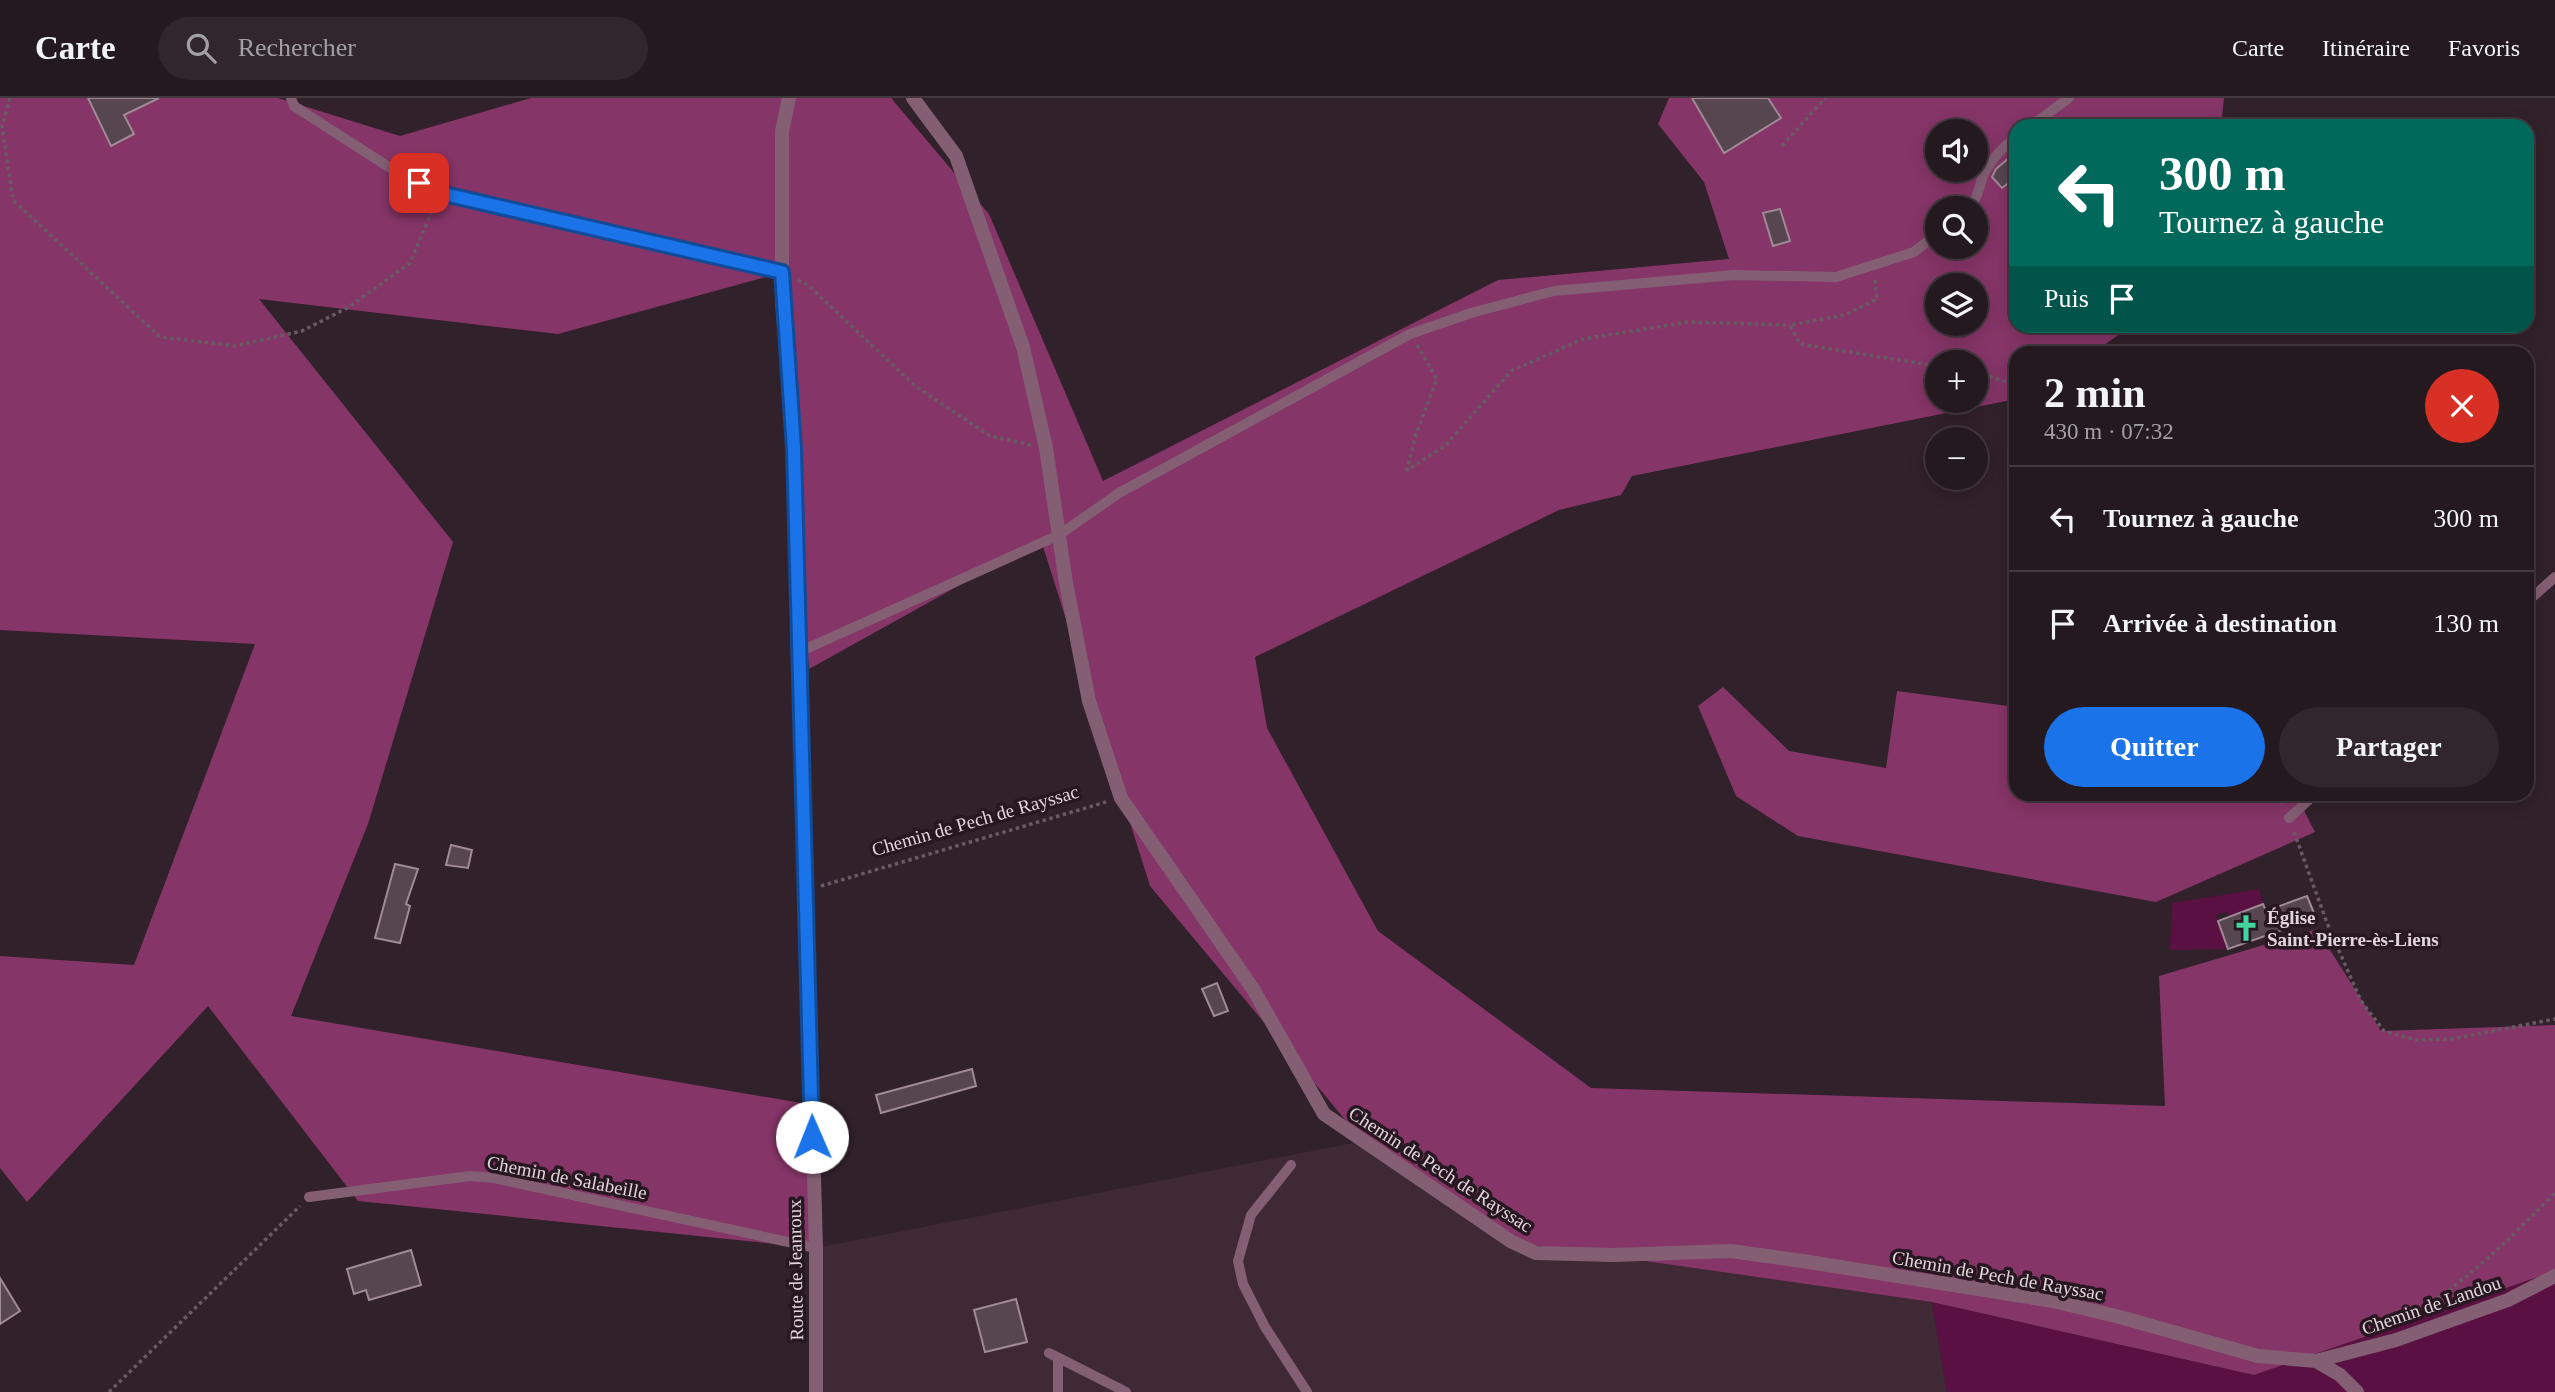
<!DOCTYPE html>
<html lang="fr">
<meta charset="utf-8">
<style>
:root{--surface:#251920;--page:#31262d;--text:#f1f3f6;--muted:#a3a0a5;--line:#42383e;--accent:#1a73e8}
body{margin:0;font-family:"Times New Roman",serif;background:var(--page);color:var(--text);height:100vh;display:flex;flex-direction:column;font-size:26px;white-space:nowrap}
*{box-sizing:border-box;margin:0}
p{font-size:23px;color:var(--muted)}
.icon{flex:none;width:38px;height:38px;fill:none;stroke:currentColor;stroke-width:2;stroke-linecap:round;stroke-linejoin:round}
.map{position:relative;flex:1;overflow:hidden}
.details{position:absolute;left:2009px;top:248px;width:525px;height:455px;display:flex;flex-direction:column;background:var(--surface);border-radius:21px;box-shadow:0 4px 18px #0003,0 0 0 2px var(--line)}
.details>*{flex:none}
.guide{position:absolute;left:2009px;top:21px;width:525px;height:214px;border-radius:21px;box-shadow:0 4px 18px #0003,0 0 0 2px var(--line);background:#00695c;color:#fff;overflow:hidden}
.controls{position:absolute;left:1925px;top:21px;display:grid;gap:14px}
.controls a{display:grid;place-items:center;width:63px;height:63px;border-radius:50%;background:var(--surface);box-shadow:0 4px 18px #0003,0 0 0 2px var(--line);font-size:35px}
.pin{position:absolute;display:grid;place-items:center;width:60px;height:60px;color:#fff;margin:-30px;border-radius:14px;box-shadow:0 4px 10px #0006}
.me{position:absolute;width:77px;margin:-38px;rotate:359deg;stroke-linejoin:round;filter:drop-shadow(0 0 5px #0008)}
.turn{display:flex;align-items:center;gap:24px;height:147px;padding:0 35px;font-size:32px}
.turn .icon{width:91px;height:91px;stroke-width:2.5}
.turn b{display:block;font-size:49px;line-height:60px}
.then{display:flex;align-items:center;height:66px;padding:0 35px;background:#0003;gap:14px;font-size:26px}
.round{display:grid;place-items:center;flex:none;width:74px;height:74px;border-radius:37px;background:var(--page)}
.summary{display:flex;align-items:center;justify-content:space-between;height:119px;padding:0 35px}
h1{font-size:42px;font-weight:700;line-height:52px}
.primary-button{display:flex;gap:14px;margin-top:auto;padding:14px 35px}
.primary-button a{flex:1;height:80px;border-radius:42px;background:var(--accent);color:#fff;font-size:28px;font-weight:700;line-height:80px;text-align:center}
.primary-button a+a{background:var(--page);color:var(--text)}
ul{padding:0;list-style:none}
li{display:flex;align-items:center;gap:21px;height:105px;padding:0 35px;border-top:2px solid var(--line)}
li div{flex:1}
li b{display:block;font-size:26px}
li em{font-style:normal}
header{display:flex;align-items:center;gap:42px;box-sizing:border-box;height:98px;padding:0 35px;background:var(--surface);border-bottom:2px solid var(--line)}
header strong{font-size:33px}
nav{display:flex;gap:38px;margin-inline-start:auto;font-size:24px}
.search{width:490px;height:63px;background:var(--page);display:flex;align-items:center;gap:18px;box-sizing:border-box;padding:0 24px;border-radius:38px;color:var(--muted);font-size:26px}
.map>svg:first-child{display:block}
</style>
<header>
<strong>Carte</strong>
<div class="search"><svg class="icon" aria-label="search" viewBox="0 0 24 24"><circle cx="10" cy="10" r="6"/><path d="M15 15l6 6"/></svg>Rechercher</div>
<nav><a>Carte</a><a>Itinéraire</a><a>Favoris</a></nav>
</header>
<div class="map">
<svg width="2555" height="1294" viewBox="0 0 2555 1294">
<rect width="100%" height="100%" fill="#31212a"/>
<path fill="#3f2935" d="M1363,1043l149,101 420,60 15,90h-1131v-144z"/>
<path fill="#5a1042" d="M2259,791l4,15 -17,7 -15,13 -4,-12 -11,3 12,34 -58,1 2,-47z
M2555,1173v121h-608l-15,-90 322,73z"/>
<path fill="#863568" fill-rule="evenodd" d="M0,0h278l122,38 131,-38h360l98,116 114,267 395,-201 231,-21 -25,-77 -46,-58 11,-26h555l-3,28h-205v200h115l-38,27 -77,1v45l-384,77 -11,19 -62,15 -304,147 12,71 111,203 213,157 574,18 -6,-130 158,-47 64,102 174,-6v246l-301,104 -322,-73 -420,-60 -149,-101 -213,-255 -109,-346 -232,129 -29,-396 -222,61 -299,-35 194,243 -85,282 -77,192 528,90 -3,142 -458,-47 -150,-195 -181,196 -27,-34v-212l134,9 121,-321 -255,-14zM1937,33h39v39h-39zM1937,110h39v39h-39zM1937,187h39v39h-39zM1937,264h39v39h-39z
M1723,589l66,64 97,17 11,-77 119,16v87l280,1 19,37 -159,70 -358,-66 -62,-40 -38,-90z"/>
<path fill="#57454f" stroke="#9f8a95" stroke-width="2" d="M88,0h71l-35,17 10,19 -23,12z
M1692,0h76l13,20 -57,35z
M2016,54v25l-14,11 -10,-11 4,-8z
M1780,111l10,32 -17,5 -10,-33z
M451,747l21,5 -4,18 -22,-3z
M395,766l23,5 -12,35 4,2 -10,37 -25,-5z
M2307,798l9,22 -88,31 -10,-28 45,-17 3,7z
M1217,885l11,28 -14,5 -12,-27z
M972,971l4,17 -95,27 -5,-18z
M411,1152l10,35 -52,15 -3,-10 -12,4 -7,-25z
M0,1180l20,33 -20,13z
M1016,1201l11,43 -42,10 -11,-42z"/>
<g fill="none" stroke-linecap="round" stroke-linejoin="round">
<path stroke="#695b63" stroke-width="3.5" stroke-dasharray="3.5 3.5" stroke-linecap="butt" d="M10,0l-8,28 11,74 147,137 75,9 67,-15 47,-24 61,-44 24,-57
M1782,48l43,-48
M798,182l10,5 107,101 75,50 41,9
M1875,182l2,19 -32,16 -55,10 10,19 137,22
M1417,247l20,34 -21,55 -9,36 38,-24 66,-75 72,-32 105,-17 102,3
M1976,274l40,13
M2278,696l5,12
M2294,734l33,91 34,78 23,30 32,9 35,-1 104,-20
M821,788l285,-84
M2414,1216c55,-34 95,-75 141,-121
M109,1294l191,-186"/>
<path stroke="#845f74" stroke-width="10" d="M291,0l3,8 104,67 42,20 342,79
M2031,28l38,-28
M1968,110c12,-11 10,-22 17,-36 7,-13 19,-26 31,-35
M2527,504l28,-25
M799,554l260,-117 60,-42 291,-159 61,-21 83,-22 180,-16 102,2 78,-25 23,-18
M2289,720l26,-24
M1291,1067l-40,50 -13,46 5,23 22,43 42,65
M309,1099l161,-21 24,2 322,70
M1049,1255l77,39
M1058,1294v-34"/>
<path stroke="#845f74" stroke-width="14" d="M789,0l-7,33v170l12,148 22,799v144
M913,0l43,58 67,191 23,101 20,135 23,118 32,97 132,191 71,125 188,128 24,11 78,2 117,-4 78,11 244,39 67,16 138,39 58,5 80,-21 112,-40 47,-24
M2316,1263l24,14 17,17"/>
</g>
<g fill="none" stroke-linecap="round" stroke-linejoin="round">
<defs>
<path id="route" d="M419,85l21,10 342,79 12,177 18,688"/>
</defs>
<use href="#route" stroke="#114b97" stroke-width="18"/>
<use href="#route" stroke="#1a73e8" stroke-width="12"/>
</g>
<defs>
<symbol id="church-bare" viewBox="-9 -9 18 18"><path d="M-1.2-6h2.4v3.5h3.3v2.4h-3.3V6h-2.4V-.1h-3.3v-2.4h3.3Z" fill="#44d49f" stroke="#271720" stroke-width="2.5" paint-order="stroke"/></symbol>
</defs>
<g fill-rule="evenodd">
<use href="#church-bare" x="2227" y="811" width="38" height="38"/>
</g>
<g text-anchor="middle" stroke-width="7" stroke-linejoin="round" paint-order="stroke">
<g font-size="19" fill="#e0d5db" stroke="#271720">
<text transform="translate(975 722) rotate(-16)" y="7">Chemin de Pech de Rayssac</text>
<text transform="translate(1441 1071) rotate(33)" y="7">Chemin de Pech de Rayssac</text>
<text transform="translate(567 1079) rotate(11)" y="7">Chemin de Salabeille</text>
<text transform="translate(795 1172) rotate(-91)" y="7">Route de Jeanroux</text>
<text transform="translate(1998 1177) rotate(10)" y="7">Chemin de Pech de Rayssac</text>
<text transform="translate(2431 1207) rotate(-19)" y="7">Chemin de Landou</text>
</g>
<g font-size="19" font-weight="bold" fill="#e0d5db" stroke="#271720" text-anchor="start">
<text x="2267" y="826">Église<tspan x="2267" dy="22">Saint-Pierre-ès-Liens</tspan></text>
</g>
</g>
</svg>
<div class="controls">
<a><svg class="icon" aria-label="sound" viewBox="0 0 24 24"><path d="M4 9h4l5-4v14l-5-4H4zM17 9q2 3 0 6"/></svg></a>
<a><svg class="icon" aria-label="search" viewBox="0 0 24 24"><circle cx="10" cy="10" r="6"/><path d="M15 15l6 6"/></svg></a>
<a><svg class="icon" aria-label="layers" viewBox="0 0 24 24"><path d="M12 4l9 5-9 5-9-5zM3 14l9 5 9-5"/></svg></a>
<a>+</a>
<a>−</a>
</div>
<div class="pin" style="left:419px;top:85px;background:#d93025"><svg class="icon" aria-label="arrive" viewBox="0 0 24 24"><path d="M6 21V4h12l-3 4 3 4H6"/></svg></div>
<svg class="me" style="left:812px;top:1039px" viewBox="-20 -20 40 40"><circle r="19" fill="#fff"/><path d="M0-13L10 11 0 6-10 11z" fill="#1a73e8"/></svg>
<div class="guide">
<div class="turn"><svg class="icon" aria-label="left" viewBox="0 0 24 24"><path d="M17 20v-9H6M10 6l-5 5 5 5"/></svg><div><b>300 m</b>Tournez à gauche</div></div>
<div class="then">Puis<svg class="icon" aria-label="arrive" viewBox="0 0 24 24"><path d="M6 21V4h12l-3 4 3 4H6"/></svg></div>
</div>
<section class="details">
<div class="summary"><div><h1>2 min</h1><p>430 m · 07:32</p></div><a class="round" style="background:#d93025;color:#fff"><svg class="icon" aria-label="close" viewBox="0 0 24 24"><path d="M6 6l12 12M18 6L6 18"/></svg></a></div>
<ul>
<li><svg class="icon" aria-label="left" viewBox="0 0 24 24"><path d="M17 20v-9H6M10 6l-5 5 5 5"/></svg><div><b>Tournez à gauche</b></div><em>300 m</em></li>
<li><svg class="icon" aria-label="arrive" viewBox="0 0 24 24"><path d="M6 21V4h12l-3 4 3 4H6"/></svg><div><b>Arrivée à destination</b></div><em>130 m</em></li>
</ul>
<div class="primary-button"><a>Quitter</a><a>Partager</a></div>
</section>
</div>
